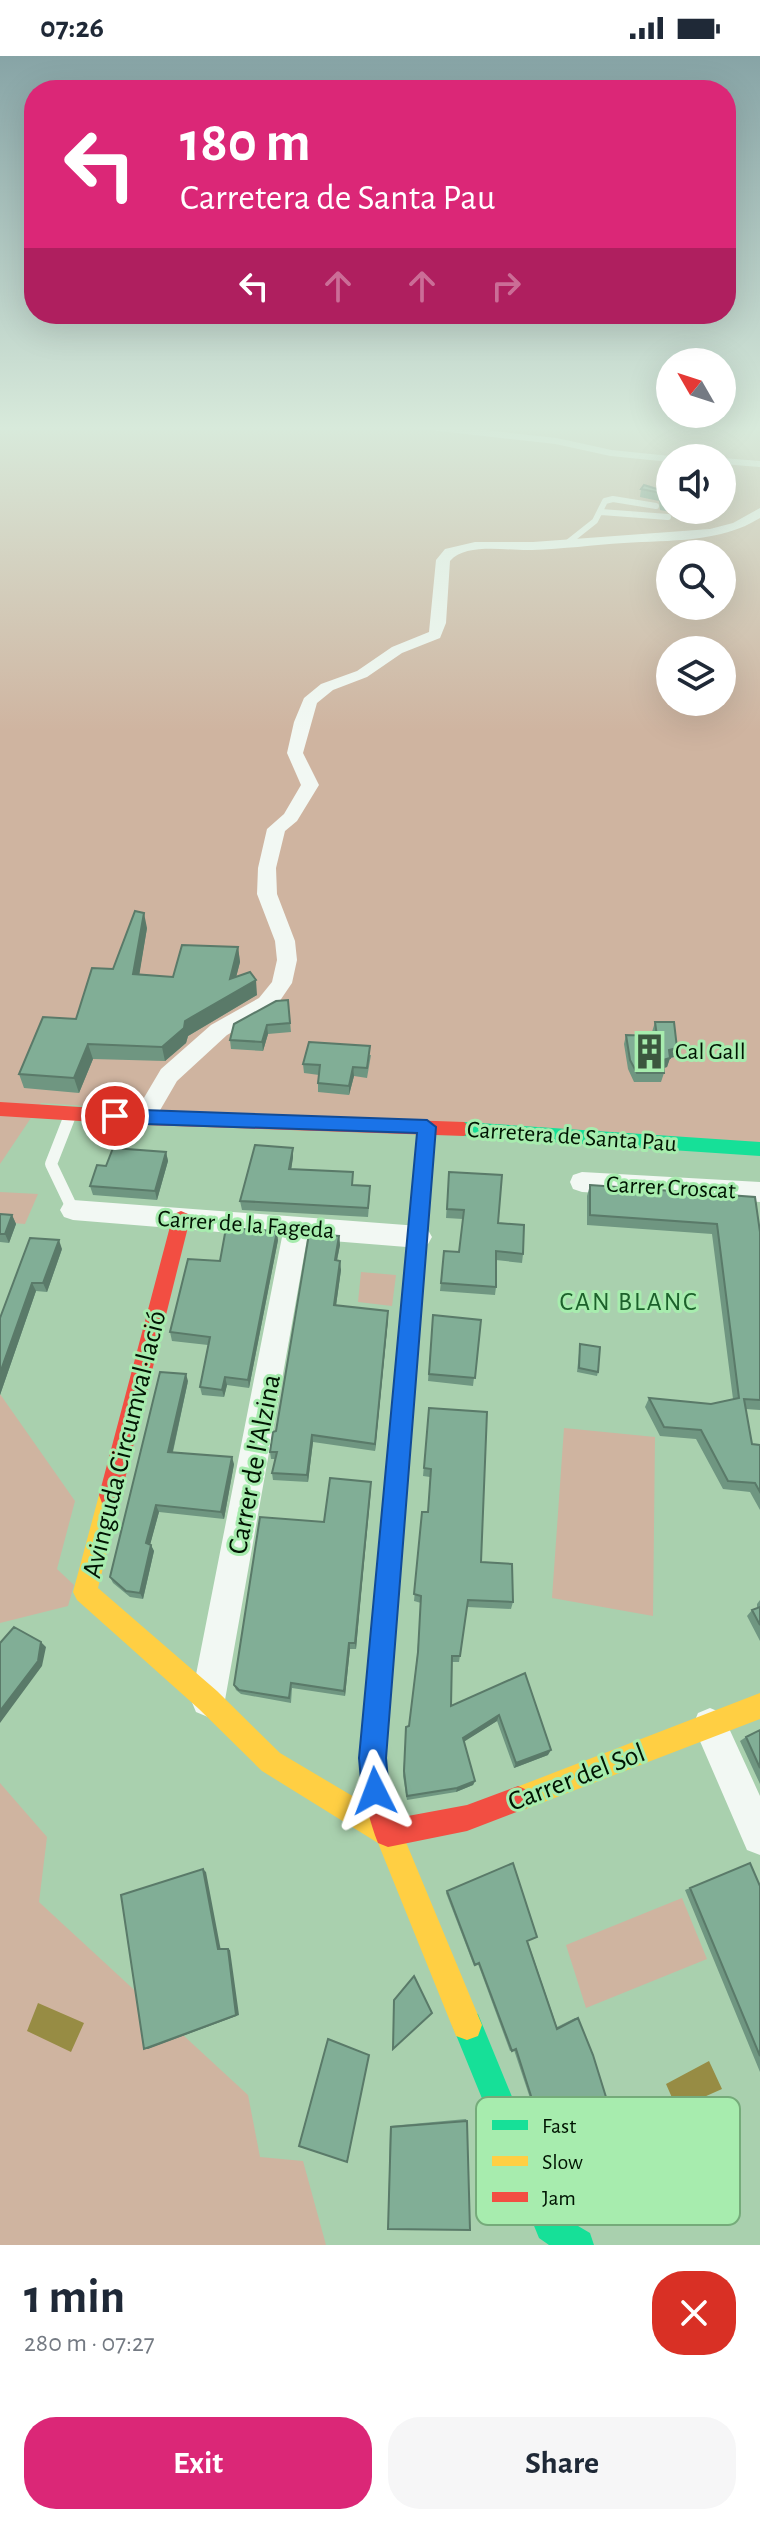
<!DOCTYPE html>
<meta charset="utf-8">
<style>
:root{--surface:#fff;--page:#f6f6f7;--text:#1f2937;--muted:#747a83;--accent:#db2777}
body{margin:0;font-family:"Alegreya Sans",sans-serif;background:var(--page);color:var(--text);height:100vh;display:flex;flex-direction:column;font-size:30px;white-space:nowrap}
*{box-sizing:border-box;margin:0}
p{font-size:26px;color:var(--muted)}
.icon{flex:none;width:44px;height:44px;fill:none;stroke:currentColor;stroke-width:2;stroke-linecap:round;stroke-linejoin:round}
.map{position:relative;height:2189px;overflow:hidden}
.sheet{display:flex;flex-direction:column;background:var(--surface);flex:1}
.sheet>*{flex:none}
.banner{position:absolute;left:24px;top:24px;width:712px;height:244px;border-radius:32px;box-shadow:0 8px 32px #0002;background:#db2777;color:#fff;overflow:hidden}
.needle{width:52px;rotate:309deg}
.controls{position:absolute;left:656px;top:292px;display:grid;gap:16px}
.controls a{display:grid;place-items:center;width:80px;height:80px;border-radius:50%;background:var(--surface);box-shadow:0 8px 32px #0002;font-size:40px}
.pin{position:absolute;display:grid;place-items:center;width:68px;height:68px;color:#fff;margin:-34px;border:4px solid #fff;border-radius:50%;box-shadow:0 2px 8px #0007}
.me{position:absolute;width:88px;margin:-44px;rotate:357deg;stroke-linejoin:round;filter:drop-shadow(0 0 6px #0008)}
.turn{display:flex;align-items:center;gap:28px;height:168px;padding:0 24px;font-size:36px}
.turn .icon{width:104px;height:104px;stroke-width:2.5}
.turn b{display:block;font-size:56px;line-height:68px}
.lanes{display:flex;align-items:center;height:76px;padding:0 24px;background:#0003;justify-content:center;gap:40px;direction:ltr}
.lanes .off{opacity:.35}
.round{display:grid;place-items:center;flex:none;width:84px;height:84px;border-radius:32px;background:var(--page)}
.summary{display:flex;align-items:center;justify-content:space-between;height:136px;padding:0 24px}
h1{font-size:48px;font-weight:700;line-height:60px}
.cta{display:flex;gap:16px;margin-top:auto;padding:16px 24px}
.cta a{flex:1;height:92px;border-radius:32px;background:var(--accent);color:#fff;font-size:32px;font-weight:700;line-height:92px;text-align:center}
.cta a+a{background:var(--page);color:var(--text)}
.status{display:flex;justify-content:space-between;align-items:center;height:56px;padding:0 40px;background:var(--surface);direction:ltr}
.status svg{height:22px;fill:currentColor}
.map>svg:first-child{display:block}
</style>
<div class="status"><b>07:26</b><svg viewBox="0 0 49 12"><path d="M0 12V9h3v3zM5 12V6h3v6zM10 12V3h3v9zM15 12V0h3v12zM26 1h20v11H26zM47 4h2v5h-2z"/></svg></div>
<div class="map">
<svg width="760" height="2189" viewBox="0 0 760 2189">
<rect width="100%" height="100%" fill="#a9d0ae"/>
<path fill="#cfb4a0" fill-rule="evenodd" d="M0,370h760v723l-719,-46 -41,61zM670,402h52v52h-52zM670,498h52v52h-52zM670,594h52v52h-52z
M0,1136l38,2 -13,30 -25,-2z
M361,1216l35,3 -4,31 -34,-4z
M0,1338l75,107 -18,68 17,16 -6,21 -68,17z
M564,1372l91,9 -2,179 -101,-18z
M0,1727l47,54 -8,65 209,193 12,62 43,4 23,84h-326z
M682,1842l25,61 -121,49 -20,-63z"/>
<path fill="#978c44" d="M38,1947l46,20 -13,29 -44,-21z
M709,2005l13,28 -45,20 -11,-25z"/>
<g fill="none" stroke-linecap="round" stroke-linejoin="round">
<path stroke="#f2f8f3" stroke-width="6" d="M421,370l135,15 55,12 59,6
M722,405l38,3
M601,456l67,5
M566,488l29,-23 10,-20 8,-2 43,7"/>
<path stroke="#f2f8f3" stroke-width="12" d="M71,1057l-20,51 22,46"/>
<path fill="#f2f8f3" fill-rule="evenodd" d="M760,452v10c-40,25 -90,22 -136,25 -31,2 -61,6 -92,7 -23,1 -66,-8 -82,11l-4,62 -6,15 -38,15 -35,24 -34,13 -16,13 -14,50 16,32 -22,36 -12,10 -9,37 1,26 18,47 2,19 -5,23 -17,25 -48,27 -50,46 -25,43 -8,3 -8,-3 -4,-6 29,-49 50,-44 48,-27 13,-16 5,-22 -2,-19 -18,-47 1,-26 9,-39 17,-15 17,-29 -14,-32 7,-31 10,-24 17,-14 36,-13 35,-24 37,-15 7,-72 9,-11 30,-7h58l177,-13 23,-6z
M582,1116l178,10v20l-178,-10 -9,-3 -3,-7 3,-7z
M73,1144l346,26 9,4 4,7 -4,7 -9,4 -112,-9 -82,461 -5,12 -12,5 -12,-5 -5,-12 91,-463 -209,-17 -9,-3 -4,-7 4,-7z
M710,1652l12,5 38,83v59l-13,-5 -54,-125 5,-12z"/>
<path fill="#16e098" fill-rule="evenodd" d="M427,1064l9,7 -31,385 -3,8 -8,3 -8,-3 -3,-8 35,-385z
M464,1066l296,20v14l-296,-20 -9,-7z
M467,1954l11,4 83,202 29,17 4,12h-45l-10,-7 -87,-213 4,-11z"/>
<path fill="#ffcf43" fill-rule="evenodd" d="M110,1428l8,3 3,8 -23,93 119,103 63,62 118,70 84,202 -4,11 -11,4 -11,-4 -78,-193 -116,-72 -63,-62 -122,-109 -4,-8 26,-97 3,-8z
M760,1637v26l-242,93 -9,-4 -4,-9 4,-9z"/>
<path fill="#f24e42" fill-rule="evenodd" d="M0,1046l144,9 320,11 9,7 -9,7 -320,-11 -144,-9z
M181,1155l7,3 2,5 -69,276 -3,8 -8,3 -8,-3 -3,-8 73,-276 2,-5z
M394,1445l8,3 3,8 -19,246 2,33 9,27 70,-13 51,-19 9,4 4,9 -4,9 -60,23 -79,16 -10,-4c-11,-28 -16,-55 -18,-85l23,-246 3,-8z"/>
</g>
<path fill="#6f9681" d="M641,433l29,4v17h30l-3,12 -23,-4 -3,-6 -11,-2 -1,-9 -19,-4z
M147,872l-8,46 34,3 65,-30 2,15 -4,15 21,18 -69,41 -2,7 -21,18 -72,-2 -14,34 -55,-5 -5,-14 57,-55 37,-50z
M288,944l3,32 -23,2 -5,17 -32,-2 -1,-9z
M655,966l22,26 -3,9 -4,1 -3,9 -3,1v5l-3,9h-27l-6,-13 -4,-25 2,-9h27l-1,-3z
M371,999l-4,23 -13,-2 -5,19 -31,-3v-9l1,-8 -15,-2 -1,-9z
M166,1096l2,9 -11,39 -64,-5 -3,-9 16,-20z
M293,1101l-2,12 62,16 17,9 -2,23 -126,-7 -2,-9z
M449,1116l49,51 25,31 -1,9 -26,-3v27l-1,8 -55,-4 4,-40 15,1 4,-33 -17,-1z
M590,1129l170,47v178l-14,-1 6,35 8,1v65l-10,-18 -27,-3 -27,-50 -36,-3 -15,-29 4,-9 62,6 22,-5 -21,-165 -125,-9v-29z
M0,1158l12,1 4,9 -7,19 -9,-1z
M339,1180l1,9 -3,16 4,9 -5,35 52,14 -13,132 -62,-9 -5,40 -35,-2 -1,-7 3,-14h-4l-1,-7z
M278,1184l-29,148 -22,-3 -3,12 -22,-2 -2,-8 8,-42 -36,-4 -2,-9 50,-71z
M62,1193l-15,43 -11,-1 -36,104v-77z
M433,1259l48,5 -8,66 -45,-5z
M580,1288l18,28 -1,4 -20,-4z
M188,1325l-15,71 61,12 -10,55 -65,-7 -9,32 4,7 -11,48 -13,-2 -17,-14 -3,-6z
M429,1352l52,154 32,40 -2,7 -44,-2 -8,55h-7l-1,44 74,-33 23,82 -34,13 -17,-47 -33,20 11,40 -2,4 -17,7 -49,8 -4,-24 3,-44 3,-6 8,-70 4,-53 -7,-2 8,-89h6l2,-35 -7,-1z
M371,1426l-15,167h-6l-5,47 -53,-8 -1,15 -50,-9 -5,-4 -2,-5 90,-163z
M760,1544v41l-13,-25 5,-6 5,-2v-4z
M760,1674v54l-20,-43 6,-4z
M760,1830v186l-75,-182 5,-2z
M447,1835l81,51 29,85 18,-9h3l13,197 -4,-4 -6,-21 -9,3 -3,-3 -39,-92 -16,-48 -4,1 -32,-87 -4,2 -28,-73z
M466,2063l1,2 -79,108 2,-103z"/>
<path fill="#5a7a69" d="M144,857l3,15 -10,61 -4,-15z
M238,891l2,15 -8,31 -2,-14z
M256,924l1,15 -69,41 -2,7 -21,18 -3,-14 23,-26z
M267,969l1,9 -5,17 -1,-9z
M88,988l5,15 -14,34 -5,-15z
M677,992l-3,9 -4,1 -3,9 -7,2 3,-9 6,-10z
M353,1011l1,9 -5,19v-9z
M293,1092v9l-3,21 -1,-9z
M166,1096l2,9 -11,39 -2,-9z
M12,1159l4,9 -7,19 -4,-9z
M277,1175l1,9 -29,148 -1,-8z
M339,1180l1,9 -5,24v-9z
M59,1184l3,9 -15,43 -4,-9z
M340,1205l1,9 -6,43 -1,-8z
M32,1227l4,8 -36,104v-22z
M388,1255v8l-13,132v-7z
M186,1318l2,7 -17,78 -3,-7z
M225,1321l2,8 -3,12 -2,-7z
M312,1379l1,7 -5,40 -1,-7z
M232,1401l2,7 -10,55 -3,-7z
M371,1426v7l-15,160 -1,-6z
M156,1449l3,7 -10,37 -3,-6z
M151,1489l3,6 -11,48 -3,-6z
M41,1586l5,5 -4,19 -42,57v-12z
M349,1587l1,6 -5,47 -1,-5z
M499,1659l-2,6 -35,22 1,-5z
M551,1694l-3,5 -34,13 2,-5z
M475,1725l-2,4 -17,7 1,-4z
M203,1813l3,3 15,79 -3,-2z
M228,1893l2,1 9,65 -91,34h-4z"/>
<path fill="#81ae96" stroke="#5a7a69" stroke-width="2" d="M644,429l26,8v10l-8,-1 -1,-9 -20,-4z
M676,454h24l-1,4z
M135,855l9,2 -11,61 40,3 9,-32 56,2 -8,32 20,-7 6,8 -71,41 -1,7 -22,19 -74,-3 -14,34 -55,-4 24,-57 33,2 16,-51 21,1z
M288,944l2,23 -23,2 -5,17 -32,-2 4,-16 42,-23z
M655,966h19l3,26 -8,2 1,8 -7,2 1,13h-27l-7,-13 -4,-25 31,1z
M309,986l61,4 -3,22 -14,-1 -4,19 -31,-3 2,-18 -17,-1z
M255,1089l38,3 -4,21 64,3 -1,13 18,1 -2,22 -128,-7z
M113,1092l53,4 -11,39 -65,-5 7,-21 9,1z
M449,1116l53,3 -4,48 26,2 -1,29 -27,-3v36l-55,-4 3,-32 15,1 5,-42 -17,-1z
M590,1129l165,12 5,35v168l-16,-1 8,45 8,1v47l-5,-9 -27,-2 -27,-51 -37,-3 -15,-29 62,6 28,-6 -22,-174 -127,-9z
M0,1158l12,1 -7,19h-5z
M226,1172l51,3 -29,149 -23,-3 -3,13 -22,-3 10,-50 -40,-5 18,-73 32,2z
M309,1178l30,2 -4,24 5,1 -6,44 54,6 -13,133 -63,-9 -5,40 -35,-2 5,-21h-7l3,-20 3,-1z
M30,1182l29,2 -16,43h-11l-32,90v-55z
M433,1259l48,5 -6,58 -46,-4z
M580,1288l20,3 -2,25 -19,-4z
M160,1316l26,2 -18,78 64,5 -11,55 -65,-7 -10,38 5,2 -11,48 -14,-2 -16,-14z
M429,1352l58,4 -6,150 31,2 1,38 -45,-2 -8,56h-8l-1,50 74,-33 26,77 -35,13 -17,-48 -36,23 12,43 -18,7 -50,8 -3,-25 2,-44 3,-1 9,-74 3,-56 -7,-2 8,-82h6l3,-43 -7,-1z
M330,1422l41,4 -16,161h-6l-5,48 -53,-8 -2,15 -50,-8 -5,-5 26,-168 64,5z
M760,1551v18l-8,-15z
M14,1571l27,15 -3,19 -38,50v-68z
M760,1674v38l-14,-31z
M513,1807l24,74 -10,4 30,88 21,-11 15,37 47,152 -39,14 -10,-6 -8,-26 -11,4 -40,-94 -16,-50 -4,2 -33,-88 -4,2 -28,-74z
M750,1807l10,23v170l-70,-168z
M203,1813l15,80h10l8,66 -92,34 -23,-154z
M414,1920l18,37 -39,36 1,-49z
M328,1983l41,16 -22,107 -48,-16z
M467,2065l3,109 -82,-1 3,-102z"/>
<linearGradient id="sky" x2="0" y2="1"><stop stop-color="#87a4a6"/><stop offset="0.55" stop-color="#d8eadb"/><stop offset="1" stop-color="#d8eadb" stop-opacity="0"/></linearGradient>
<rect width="760" height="676" fill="url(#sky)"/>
<path fill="#1a73e8" stroke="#114b97" stroke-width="2" d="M115,1053l312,11 9,7 -50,631 3,33 -4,9 -10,4 -9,-4 -4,-9 -3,-33 58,-625 -302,-10 -9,-7z"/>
<defs>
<symbol id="building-bare" viewBox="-9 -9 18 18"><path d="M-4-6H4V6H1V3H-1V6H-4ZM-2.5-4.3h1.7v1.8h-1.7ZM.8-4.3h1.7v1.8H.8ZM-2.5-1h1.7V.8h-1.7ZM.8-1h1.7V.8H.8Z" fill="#3b563e" stroke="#a7ecae" stroke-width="2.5" paint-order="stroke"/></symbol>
</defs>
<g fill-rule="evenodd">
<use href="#building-bare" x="624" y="970" width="51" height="51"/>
</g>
<g text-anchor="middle" stroke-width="6" stroke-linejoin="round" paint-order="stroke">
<g font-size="24" fill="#001402" stroke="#a7ecae" text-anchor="start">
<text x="675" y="1003">Cal Gall</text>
</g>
<g font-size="24" fill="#001402" stroke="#a7ecae">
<text transform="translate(572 1080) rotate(4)" y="8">Carretera de Santa Pau</text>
<text transform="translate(671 1131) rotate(3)" y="8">Carrer Croscat</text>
<text transform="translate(246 1168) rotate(4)" y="8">Carrer de la Fageda</text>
</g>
<g font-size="26" letter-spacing="2" fill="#1c612b" stroke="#a7ecae">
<text x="629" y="1254">CAN BLANC</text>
</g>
<g font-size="28" fill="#001402" stroke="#a7ecae">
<text transform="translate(123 1388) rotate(-76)" y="10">Avinguda Circumval·lació</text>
<text transform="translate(253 1408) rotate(-79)" y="10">Carrer de l'Alzina</text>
<text transform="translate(576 1720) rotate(-21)" y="10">Carrer del Sol</text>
</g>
</g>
<rect x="476" y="2041" width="264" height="128" rx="12" fill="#a7ecae" stroke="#75ab7a" stroke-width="2"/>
<rect x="492" y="2064" width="36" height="10" fill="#16e098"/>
<rect x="492" y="2100" width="36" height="10" fill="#ffcf43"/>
<rect x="492" y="2136" width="36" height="10" fill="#f24e42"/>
<g font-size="22" fill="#001402">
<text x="542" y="2077">Fast</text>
<text x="542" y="2113">Slow</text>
<text x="542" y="2149">Jam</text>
</g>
</svg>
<div class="controls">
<a><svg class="needle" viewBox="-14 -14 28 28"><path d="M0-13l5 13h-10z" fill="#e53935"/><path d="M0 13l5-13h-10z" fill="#747a83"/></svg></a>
<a><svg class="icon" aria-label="sound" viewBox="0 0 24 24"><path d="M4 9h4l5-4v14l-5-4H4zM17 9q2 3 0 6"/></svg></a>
<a><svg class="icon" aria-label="search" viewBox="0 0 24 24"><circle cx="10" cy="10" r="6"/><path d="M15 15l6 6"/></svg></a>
<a><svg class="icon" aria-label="layers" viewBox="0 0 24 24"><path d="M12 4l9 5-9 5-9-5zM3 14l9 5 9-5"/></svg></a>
</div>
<div class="pin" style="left:115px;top:1060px;background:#d93025"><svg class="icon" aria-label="arrive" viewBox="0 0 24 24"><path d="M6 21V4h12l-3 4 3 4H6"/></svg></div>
<svg class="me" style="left:375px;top:1735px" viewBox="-20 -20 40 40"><path d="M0-17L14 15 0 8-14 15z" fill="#1a73e8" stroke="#fff" stroke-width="4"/></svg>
<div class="banner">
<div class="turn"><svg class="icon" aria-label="left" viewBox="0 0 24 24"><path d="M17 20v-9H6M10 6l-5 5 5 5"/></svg><div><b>180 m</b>Carretera de Santa Pau</div></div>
<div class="lanes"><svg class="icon" aria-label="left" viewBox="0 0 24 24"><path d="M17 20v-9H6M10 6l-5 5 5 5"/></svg><svg class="icon off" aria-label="ahead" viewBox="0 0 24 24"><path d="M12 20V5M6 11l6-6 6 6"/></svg><svg class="icon off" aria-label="ahead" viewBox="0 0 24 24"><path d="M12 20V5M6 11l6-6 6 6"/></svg><svg class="icon off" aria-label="right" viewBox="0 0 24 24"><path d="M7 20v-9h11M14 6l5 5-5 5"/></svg></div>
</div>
</div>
<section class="sheet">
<div class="summary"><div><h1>1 min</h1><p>280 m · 07:27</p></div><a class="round" style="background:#d93025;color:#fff"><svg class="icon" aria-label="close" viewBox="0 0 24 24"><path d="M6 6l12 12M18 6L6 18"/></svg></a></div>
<div class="cta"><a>Exit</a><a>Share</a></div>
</section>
